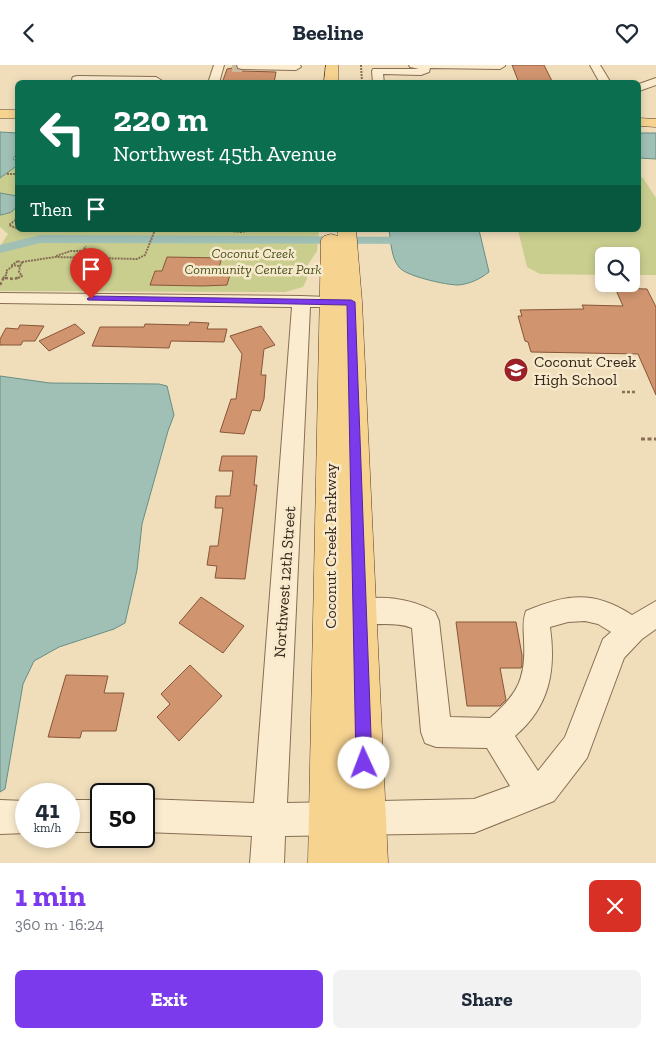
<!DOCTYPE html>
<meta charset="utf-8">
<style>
:root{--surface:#fff;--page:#f2f2f3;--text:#1f2937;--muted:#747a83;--accent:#7c3aed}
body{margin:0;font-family:"Zilla Slab",serif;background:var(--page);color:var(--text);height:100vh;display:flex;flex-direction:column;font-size:19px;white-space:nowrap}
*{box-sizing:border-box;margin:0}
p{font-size:16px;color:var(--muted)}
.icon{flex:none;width:28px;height:28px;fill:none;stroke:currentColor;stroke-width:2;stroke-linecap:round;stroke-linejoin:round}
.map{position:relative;height:798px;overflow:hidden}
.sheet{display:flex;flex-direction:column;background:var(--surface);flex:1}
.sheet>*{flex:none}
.guide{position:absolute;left:15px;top:15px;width:626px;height:152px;border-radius:8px;box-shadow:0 2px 8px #0003;background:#0b6e4f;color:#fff;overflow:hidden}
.buttons{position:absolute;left:595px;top:182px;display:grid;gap:10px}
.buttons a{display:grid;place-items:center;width:45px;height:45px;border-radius:8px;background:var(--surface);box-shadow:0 2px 8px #0003;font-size:25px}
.speed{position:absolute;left:15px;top:718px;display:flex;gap:10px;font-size:25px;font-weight:700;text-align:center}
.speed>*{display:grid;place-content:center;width:65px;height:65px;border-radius:50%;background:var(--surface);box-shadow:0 2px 8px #0003;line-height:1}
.speed small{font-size:12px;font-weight:400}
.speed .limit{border:2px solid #111;border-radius:8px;background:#fff;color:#111}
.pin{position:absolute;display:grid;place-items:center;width:42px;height:42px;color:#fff;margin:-51px -21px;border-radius:50% 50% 50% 0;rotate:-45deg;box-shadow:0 0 5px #0007}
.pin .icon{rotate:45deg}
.me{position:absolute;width:55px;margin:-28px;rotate:358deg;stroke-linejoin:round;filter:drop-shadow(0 0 4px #0008)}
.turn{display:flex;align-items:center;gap:18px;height:105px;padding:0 15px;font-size:22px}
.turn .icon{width:65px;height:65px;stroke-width:2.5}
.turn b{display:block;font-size:35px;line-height:42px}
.then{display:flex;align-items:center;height:48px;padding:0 15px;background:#0003;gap:10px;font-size:19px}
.round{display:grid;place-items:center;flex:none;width:52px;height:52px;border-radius:8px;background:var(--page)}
.head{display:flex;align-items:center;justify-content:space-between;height:85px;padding:0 15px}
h1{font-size:30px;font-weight:700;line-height:38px;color:var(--accent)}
.action{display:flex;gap:10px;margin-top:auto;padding:10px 15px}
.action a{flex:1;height:58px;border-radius:8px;background:var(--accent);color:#fff;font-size:20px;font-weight:700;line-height:58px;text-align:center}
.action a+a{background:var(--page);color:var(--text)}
header{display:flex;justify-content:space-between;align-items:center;height:65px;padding:0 15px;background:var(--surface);font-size:22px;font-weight:700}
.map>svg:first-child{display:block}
</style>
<header><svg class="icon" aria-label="back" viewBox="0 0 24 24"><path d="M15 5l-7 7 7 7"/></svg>Beeline<svg class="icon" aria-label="heart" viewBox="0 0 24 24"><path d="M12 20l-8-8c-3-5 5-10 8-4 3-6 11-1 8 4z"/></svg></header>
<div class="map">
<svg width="656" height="798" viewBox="0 0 656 798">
<rect width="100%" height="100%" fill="#f0debb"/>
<path fill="#c9ce8f" d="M17,100v31l-17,-3v-15z
M639,110l4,3 13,20v77h-25v-19h-27v19l-64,-1 -13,-7 -9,-37h121z
M17,142l1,23h301l-2,21 -10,15v13l-4,8 -18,5 -285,-1v-45l8,-12 -8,-7v-12l8,-1z"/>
<path fill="#a0c0b6" stroke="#678e83" d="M0,67l17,1v20l-4,6 4,2 1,4 -18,13z
M639,68h17v26l-17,-1z
M0,128l17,3c1,14 -4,17 -17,19z
M389,165h90l10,42c-9,7 -19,12 -31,13 -12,0 -53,-9 -59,-18 -8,-9 -8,-26 -10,-37z
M0,311l50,7 109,1 8,2 7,29 -6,16 -26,93 -5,46 -12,53 -11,6 -55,18 -25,14 -11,23 -18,105 -5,3z"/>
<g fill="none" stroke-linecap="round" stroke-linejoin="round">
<path fill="#a0c0b6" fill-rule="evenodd" d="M430,165h12l1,11 -2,3 -401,-1 -40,10v-8l40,-10 391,2z"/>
</g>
<path fill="#d0946f" stroke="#885639" d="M512,0h32l9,18h-34z
M232,3l10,3 34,1 -2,11h-52l5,-14z
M167,192l55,1 -4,12 13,1 -4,14 -24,1 -53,-1 5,-14h7z
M615,223l32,1 9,18v88l-18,-41 -107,-2 -3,-10 -3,-1 -7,-25h4l-2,-6 64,-1 -2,-4 41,1z
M190,257l19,1 -2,6h20l-3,13 -53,-1 -2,7 -77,-2 8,-19h44l1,-3 44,1z
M75,259l10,9 -36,18 -10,-10z
M20,260l24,1 -9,15h-12l-2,4h-21v-6l6,-11 12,1z
M261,261l14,19 -11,4 -3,26h5l-2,24 -4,12 -8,-1 -8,24 -24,-2 11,-33h5l6,-45 -12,-18z
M222,391h35l-3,29h3l-12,94 -30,-1 2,-12 -10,-1 3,-19h8l5,-38h-8l1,-12h14l3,-25h-14z
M201,532l43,29 -21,27 -44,-30z
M456,557h60l6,33v10l-1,3h-21l6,32 -6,6h-33z
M190,600l32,31 -43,45 -22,-24 13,-13 -9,-10z
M66,610l42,1 -4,17h20l-8,38h-34l-2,7 -32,-1z"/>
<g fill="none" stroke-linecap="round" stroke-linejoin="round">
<path stroke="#cbb99b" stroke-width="12" stroke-dasharray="12 5.5" stroke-linecap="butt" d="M232,1h10"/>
<defs>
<path id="minor" d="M214,0h10l-5,18h-11z
M237,0h63l1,2 -5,3 -54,-1 -4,-1z
M409,0h96v1l-5,3 -70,-1 -1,4 -8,3 -38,-1 1,9h-11l-1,-12 1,-2h46l-9,-2z
M590,0h10l11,18h-11z
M77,11l79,1 5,3 -2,3 -86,-2 -1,-2 1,-2z
M656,13v7l-17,6v-7z
M0,228l301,3 54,2 3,4 -3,4 -6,1h-39l-23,496 187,-4 36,-13 -23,-38 -51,-1 -11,-4 -4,-11 -9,-104c-20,-8 -42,0 -62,-7l-3,-9 3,-9c26,-10 61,-5 85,9l4,9 11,96 40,1c28,-24 36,-40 34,-77 0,-11 -2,-19 2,-30 40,-17 68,-21 106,4l24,-14v28l-14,10 -18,19 -37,100 -33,43 -80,32 -189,3 -1,27h-34l2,-27 -108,-4v-33l110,4 38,-496 -292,-4zM585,556l13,3 13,8 -8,7 -38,98 -27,34 -23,-35c35,-30 41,-66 35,-109l18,-5z
M0,735l26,1v32l-26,1z
M69,735h32v32h-32z"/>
<path id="major" d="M326,0h12v18h-14z
M0,45h18v8h-18z
M639,53l17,1v8l-17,-1z
M338,165h18l6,72 26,561h-80l13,-623 3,-4 7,-2 7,2z"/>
</defs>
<use href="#minor" stroke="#886e54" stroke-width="2"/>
<use href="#major" stroke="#553c2a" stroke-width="1"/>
<path stroke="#886e54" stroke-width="2" stroke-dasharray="2 1" stroke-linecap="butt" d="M361,0l1,18
M7,109h11
M18,153l-9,7 9,4
M25,165h9
M187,165h4
M222,165l19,2 12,-2
M275,165h14
M56,191l15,-5h12l3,-5
M18,196l4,2 -2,3 -8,-1z
M22,197l33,-5 82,2 8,-4 10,-25
M3,213l4,-4 -1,-3 7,-5
M5,213h3
M18,213l4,-2 -3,-4 1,-6"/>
<path stroke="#886e54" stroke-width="2.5" stroke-dasharray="3 2" stroke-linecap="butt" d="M5,213l9,1 6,-2
M0,220l4,-8
M622,327h15"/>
<path stroke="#886e54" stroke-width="3" stroke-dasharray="4 2.5" stroke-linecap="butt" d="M641,374h15"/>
<use href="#minor" fill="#fbeccf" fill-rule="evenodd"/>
<use href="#major" fill="#f7d390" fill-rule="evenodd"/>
</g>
<path fill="#7c3aed" stroke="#51269a" d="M91,231l260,4 4,2 17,461 -2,6 -6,2 -6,-2 -2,-6 -9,-458 -259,-5 -1,-1z"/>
<defs>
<symbol id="school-disc" viewBox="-11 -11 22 22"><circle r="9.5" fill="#9a2226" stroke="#f7e9cb"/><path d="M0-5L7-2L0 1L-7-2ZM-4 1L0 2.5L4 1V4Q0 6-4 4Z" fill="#fff"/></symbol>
</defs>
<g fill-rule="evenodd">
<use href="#school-disc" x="502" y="291" width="28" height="28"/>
</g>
<g text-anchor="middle" stroke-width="5" stroke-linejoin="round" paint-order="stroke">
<g font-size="14" font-style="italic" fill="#485320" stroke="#f7e9cb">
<text x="253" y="193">Coconut Creek<tspan x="253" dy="16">Community Center Park</tspan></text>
</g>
<g font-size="16" fill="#36271a" stroke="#f7e9cb" text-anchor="start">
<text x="534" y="302">Coconut Creek<tspan x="534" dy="18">High School</tspan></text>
</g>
<g font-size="16" fill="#36271a" stroke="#f7e9cb">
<text transform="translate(330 481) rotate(-90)" y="6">Coconut Creek Parkway</text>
<text transform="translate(284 517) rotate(-86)" y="6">Northwest 12th Street</text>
</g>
</g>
</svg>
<div class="buttons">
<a><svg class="icon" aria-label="search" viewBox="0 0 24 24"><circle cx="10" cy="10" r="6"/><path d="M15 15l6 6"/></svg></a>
</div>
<div class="speed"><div>41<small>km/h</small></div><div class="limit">50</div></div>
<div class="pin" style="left:91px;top:234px;background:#d93025"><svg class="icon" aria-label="arrive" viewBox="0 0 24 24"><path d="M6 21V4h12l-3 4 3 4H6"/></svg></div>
<svg class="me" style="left:364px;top:698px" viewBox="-20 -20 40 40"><circle r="19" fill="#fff"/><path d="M0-13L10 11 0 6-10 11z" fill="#7c3aed"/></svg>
<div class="guide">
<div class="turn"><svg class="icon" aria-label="left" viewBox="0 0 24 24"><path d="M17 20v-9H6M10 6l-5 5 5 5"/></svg><div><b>220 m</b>Northwest 45th Avenue</div></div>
<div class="then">Then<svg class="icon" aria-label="arrive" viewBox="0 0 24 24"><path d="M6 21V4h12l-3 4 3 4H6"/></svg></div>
</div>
</div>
<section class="sheet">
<div class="head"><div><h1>1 min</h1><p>360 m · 16:24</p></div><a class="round" style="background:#d93025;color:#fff"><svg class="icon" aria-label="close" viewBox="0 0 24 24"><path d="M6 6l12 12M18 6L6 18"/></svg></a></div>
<div class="action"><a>Exit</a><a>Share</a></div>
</section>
